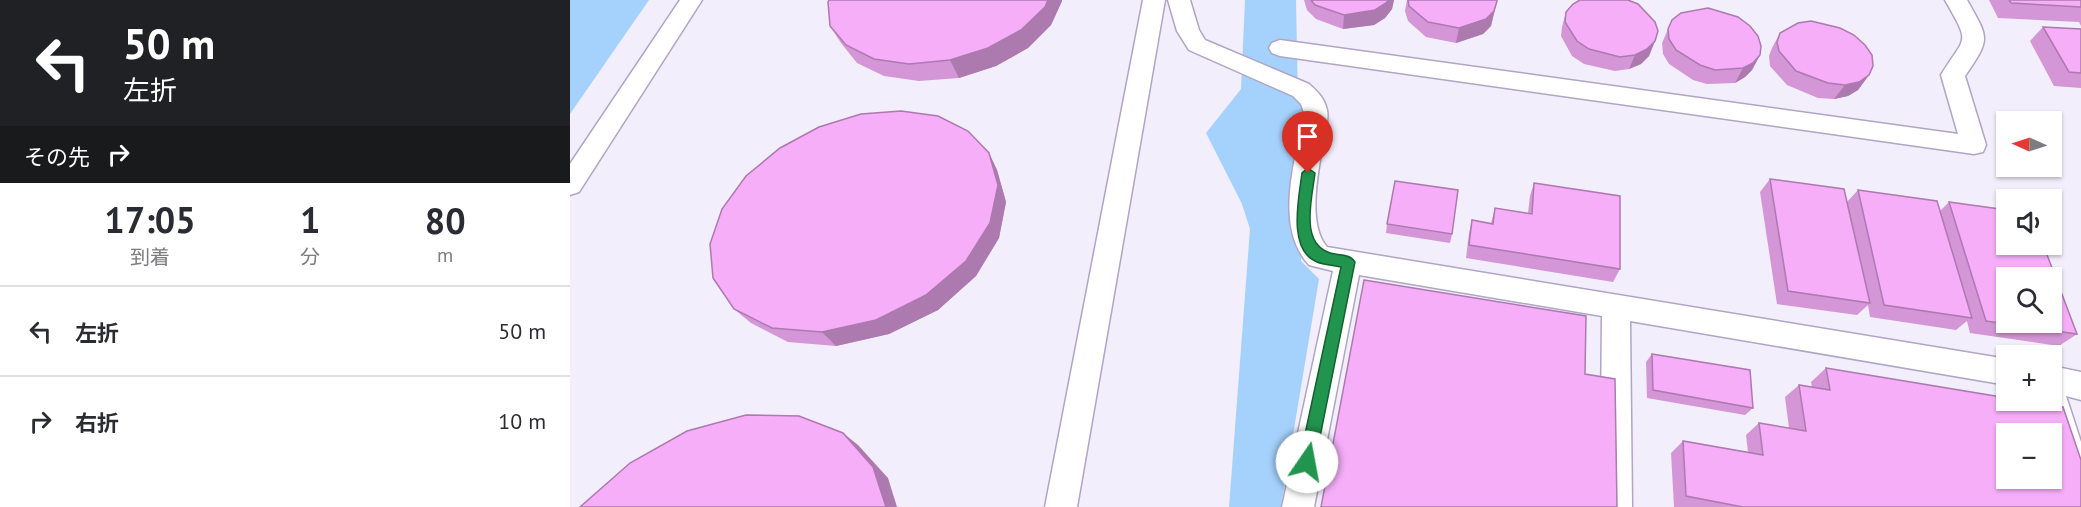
<!DOCTYPE html>
<html lang="ja">
<meta charset="utf-8">
<style>
:root{--surface:#fff;--page:#f2f2f3;--text:#2b2b33;--muted:#7c7c81;--line:#e1e1e2}
body{margin:0;font-family:"PT Sans","Noto Sans JP",sans-serif;background:var(--page);color:var(--text);height:100vh;display:flex;flex-direction:column;font-size:22px;white-space:nowrap}
*{box-sizing:border-box;margin:0}
p{font-size:20px;color:var(--muted)}
.icon{flex:none;width:33px;height:33px;fill:none;stroke:currentColor;stroke-width:2;stroke-linecap:round;stroke-linejoin:round}
.map{position:relative;flex:1;overflow:hidden}
.drawer{display:flex;flex-direction:column;background:var(--surface);width:570px}
.drawer>*{flex:none}
.guide{background:#202124;color:#fff;overflow:hidden}
.needle{width:39px;rotate:273deg}
.tools{position:absolute;left:1426px;top:111px;display:grid;gap:12px}
.tools a{display:grid;place-items:center;width:66px;height:66px;border-radius:0px;background:var(--surface);box-shadow:0 2px 4px #0004;font-size:30px}
.pin{position:absolute;display:grid;place-items:center;width:51px;height:51px;color:#fff;margin:-62px -26px;border-radius:50% 50% 50% 0;rotate:-45deg;box-shadow:0 0 6px #0007}
.pin .icon{rotate:45deg}
.me{position:absolute;width:66px;margin:-33px;rotate:12deg;stroke-linejoin:round;filter:drop-shadow(0 0 4px #0008)}
.turn{display:flex;align-items:center;gap:21px;height:126px;padding:0 24px;font-size:27px}
.turn .icon{width:78px;height:78px;stroke-width:2.5}
.turn b{display:block;font-size:42px;line-height:51px}
.then{display:flex;align-items:center;height:57px;padding:0 24px;background:#0003;gap:12px;font-size:22px}
.eta{display:flex;justify-content:space-evenly;align-items:center;height:102px;text-align:center}
.eta b{font-size:36px;font-weight:700;line-height:42px}
ul{padding:0;list-style:none}
li{display:flex;align-items:center;gap:18px;height:90px;padding:0 24px;border-top:2px solid var(--line)}
li div{flex:1}
li b{display:block;font-size:22px}
li em{font-style:normal}
main{display:flex;flex:1;min-height:0}
.map>svg:first-child{display:block}
</style>
<main>
<section class="drawer">
<div class="guide">
<div class="turn"><svg class="icon" aria-label="left" viewBox="0 0 24 24"><path d="M17 20v-9H6M10 6l-5 5 5 5"/></svg><div><b>50 m</b>左折</div></div>
<div class="then">その先<svg class="icon" aria-label="right" viewBox="0 0 24 24"><path d="M7 20v-9h11M14 6l5 5-5 5"/></svg></div>
</div>
<div class="eta">
<div><b>17:05</b><p>到着</p></div>
<div><b>1</b><p>分</p></div>
<div><b>80</b><p>m</p></div>
</div>
<ul>
<li><svg class="icon" aria-label="left" viewBox="0 0 24 24"><path d="M17 20v-9H6M10 6l-5 5 5 5"/></svg><div><b>左折</b></div><em>50 m</em></li>
<li><svg class="icon" aria-label="right" viewBox="0 0 24 24"><path d="M7 20v-9h11M14 6l5 5-5 5"/></svg><div><b>右折</b></div><em>10 m</em></li>
</ul>
</section>
<div class="map">
<svg width="1511" height="507" viewBox="0 0 1511 507">
<rect width="100%" height="100%" fill="#f2eefb"/>
<path fill="#a5d2fd" d="M0,0h79l-79,114z
M675,0h51l2,102 10,9 -7,150 18,18 -38,228h-52l21,-278 -8,-25 -36,-71 35,-44z"/>
<g fill="none" stroke-linecap="round" stroke-linejoin="round">
<defs>
<path id="minor" d="M110,0h22l-123,192 -9,3v-31z
M573,0h22l-88,507h-32z
M598,0h22l9,30 6,10 104,44c9,8 15,14 18,26 2,9 -2,20 -3,28 -5,29 -18,85 3,109l680,112v26l-377,-64 2,186h-32l2,-191 -243,-41 -45,232h-32l51,-236 -24,-6c-36,-40 -13,-105 -5,-152l-3,-9 -8,-8 -104,-46 -12,-19z
M1375,0h22c22,39 24,38 -2,76l21,69 -3,7 -9,2 -694,-98 -8,-3 -3,-5 3,-5 8,-3 678,94 -17,-59c25,-41 30,-29 4,-75z
M1482,366l29,6v28l-15,-4 15,46v65l-11,-5c-9,-21 -18,-45 -18,-68h-5l-10,-34h15z"/>
</defs>
<use href="#minor" stroke="#afa5c4" stroke-width="3"/>
<use href="#minor" fill="#fff" fill-rule="evenodd"/>
</g>
<path fill="#d496d6" d="M259,0h233v1l-11,24 -23,23 -32,18 -37,12 -40,3 -35,-5 -27,-13 -16,-20 -11,-17z
M734,0h90l-2,9 -7,9 -11,7 -31,4 -27,-10 -9,-9z
M837,0h90l-6,26 -8,8 -27,9 -30,-6 -18,-16 -3,-10z
M1419,0h92v26l-2,-4 -81,-4z
M996,12l89,29 -6,15 -8,8 -12,5 -14,2 -31,-7 -12,-8 -11,-20 1,-9z
M1473,27l38,2v59l-27,-2 -24,-45z
M1098,29l92,26 -8,15 -7,7 -10,6 -28,1 -14,-4 -24,-16 -6,-10 -1,-11z
M1210,33l89,42 -11,15 -10,6 -14,3 -16,-1 -31,-13 -17,-19 -1,-10 3,-8z
M419,153l8,17 9,32 -7,36 -23,38 -38,34 -49,24 -53,12 -48,-4 -37,-19 -17,-14z
M1200,179l77,23 11,-12 82,21 9,-9 128,132 -18,12 -89,-13 -3,-12 -11,9 -86,-13 -2,-12 -11,10 -80,-11 -17,-112z
M964,183l86,86 -7,13 -147,-24 3,-25 3,-13 19,3 4,-15 33,5 2,-17z
M817,224l65,10 -2,9 -64,-10z
M1082,354l101,54 -8,7 -98,-17 -1,-36z
M1256,368l255,139h-407l-3,-54 12,-12 65,11 -2,-17 13,-12 30,5 -4,-31 14,-12 13,2 -1,-5z"/>
<path fill="#ac7aae" d="M478,0h14v1l-11,24 -23,23 -32,18 -37,12 -9,-18z
M819,0h5l-2,9 -7,9 -11,7 -31,4 1,-14z
M927,1l-6,25 -8,8 -27,9 3,-15z
M1085,41l-6,15 -8,8 -12,5 6,-14z
M1190,55l-8,15 -7,7 -10,6 8,-15z
M1299,75l-11,15 -10,6 -14,3 11,-14z
M419,153l8,17 9,32 -7,36 -23,38 -38,34 -49,24 -53,12 -14,-14z
M273,433l15,12 30,33 9,29h-11z"/>
<path fill="#f6aef9" stroke="#ac7aae" stroke-width="1.5" fill-rule="evenodd" d="M259,0h219l-3,7 -24,23 -33,18 -38,12 -41,4 -35,-5 -28,-14 -16,-19 -2,-24z
M741,0h78l-3,3 -11,7 -31,5 -29,-10z
M838,0h89v1l-3,10 -8,8 -27,9 -31,-6 -19,-16z
M1010,0h48l10,4 17,18 3,9 -3,10 -8,8 -12,6 -15,2 -31,-8 -12,-8 -12,-19 1,-10 7,-8z
M1439,0h72v7l-70,-4z
M1138,8l30,9 12,9 8,10 3,10 -1,9 -7,8 -10,5 -28,2 -15,-5 -24,-15 -7,-11 -1,-10 4,-9 9,-7z
M1241,21l29,7 14,7 11,10 7,10 1,11 -4,9 -10,7 -14,3 -17,-2 -32,-12 -17,-20 -2,-9 3,-9 18,-10z
M1473,27l38,2v44l-12,-1z
M331,111l37,5 30,15 21,22 9,32 -8,38 -24,38 -40,34 -50,25 -54,12 -50,-4 -38,-19 -21,-31 -3,-34 12,-35 24,-33 34,-28 39,-21 42,-13z
M1200,179l74,10 26,114 -82,-12z
M825,181l63,9 -6,44 -65,-10z
M964,183l86,13v73l-151,-24 3,-25 21,4 2,-16 37,6z
M1288,190l79,11 35,117 -88,-13z
M1379,202l58,8v34h36l34,90 -91,-13zM1437,278h45v44h-45z
M794,280l222,36 -1,58 30,5 2,128h-296z
M1082,354l98,16 3,38 -100,-18z
M1256,368l181,30v2h16l40,7 18,53v47h-338l-57,-11 -3,-55 80,14 -4,-32 47,8 -7,-46 31,5zM1437,434h45v44h-45z
M176,415l53,1 44,17 30,34 13,40h-306l50,-44 57,-32z"/>
<path fill="#21944e" stroke="#156033" stroke-width="1.5" d="M738,168l7,5c-3,26 -17,75 20,81 7,1 16,1 20,8l-40,200 -2,6 -6,2 -6,-2 -2,-6 42,-195c-8,-2 -17,-2 -24,-5 -30,-12 -18,-65 -15,-89z"/>
</svg>
<div class="tools">
<a><svg class="needle" viewBox="-14 -14 28 28"><path d="M0-13l5 13h-10z" fill="#e53935"/><path d="M0 13l5-13h-10z" fill="#7c7c81"/></svg></a>
<a><svg class="icon" aria-label="sound" viewBox="0 0 24 24"><path d="M4 9h4l5-4v14l-5-4H4zM17 9q2 3 0 6"/></svg></a>
<a><svg class="icon" aria-label="search" viewBox="0 0 24 24"><circle cx="10" cy="10" r="6"/><path d="M15 15l6 6"/></svg></a>
<a>+</a>
<a>−</a>
</div>
<div class="pin" style="left:738px;top:173px;background:#d93025"><svg class="icon" aria-label="arrive" viewBox="0 0 24 24"><path d="M6 21V4h12l-3 4 3 4H6"/></svg></div>
<svg class="me" style="left:737px;top:462px" viewBox="-20 -20 40 40"><circle r="19" fill="#fff"/><path d="M0-13L10 11 0 6-10 11z" fill="#21944e"/></svg>
</div>
</main>
